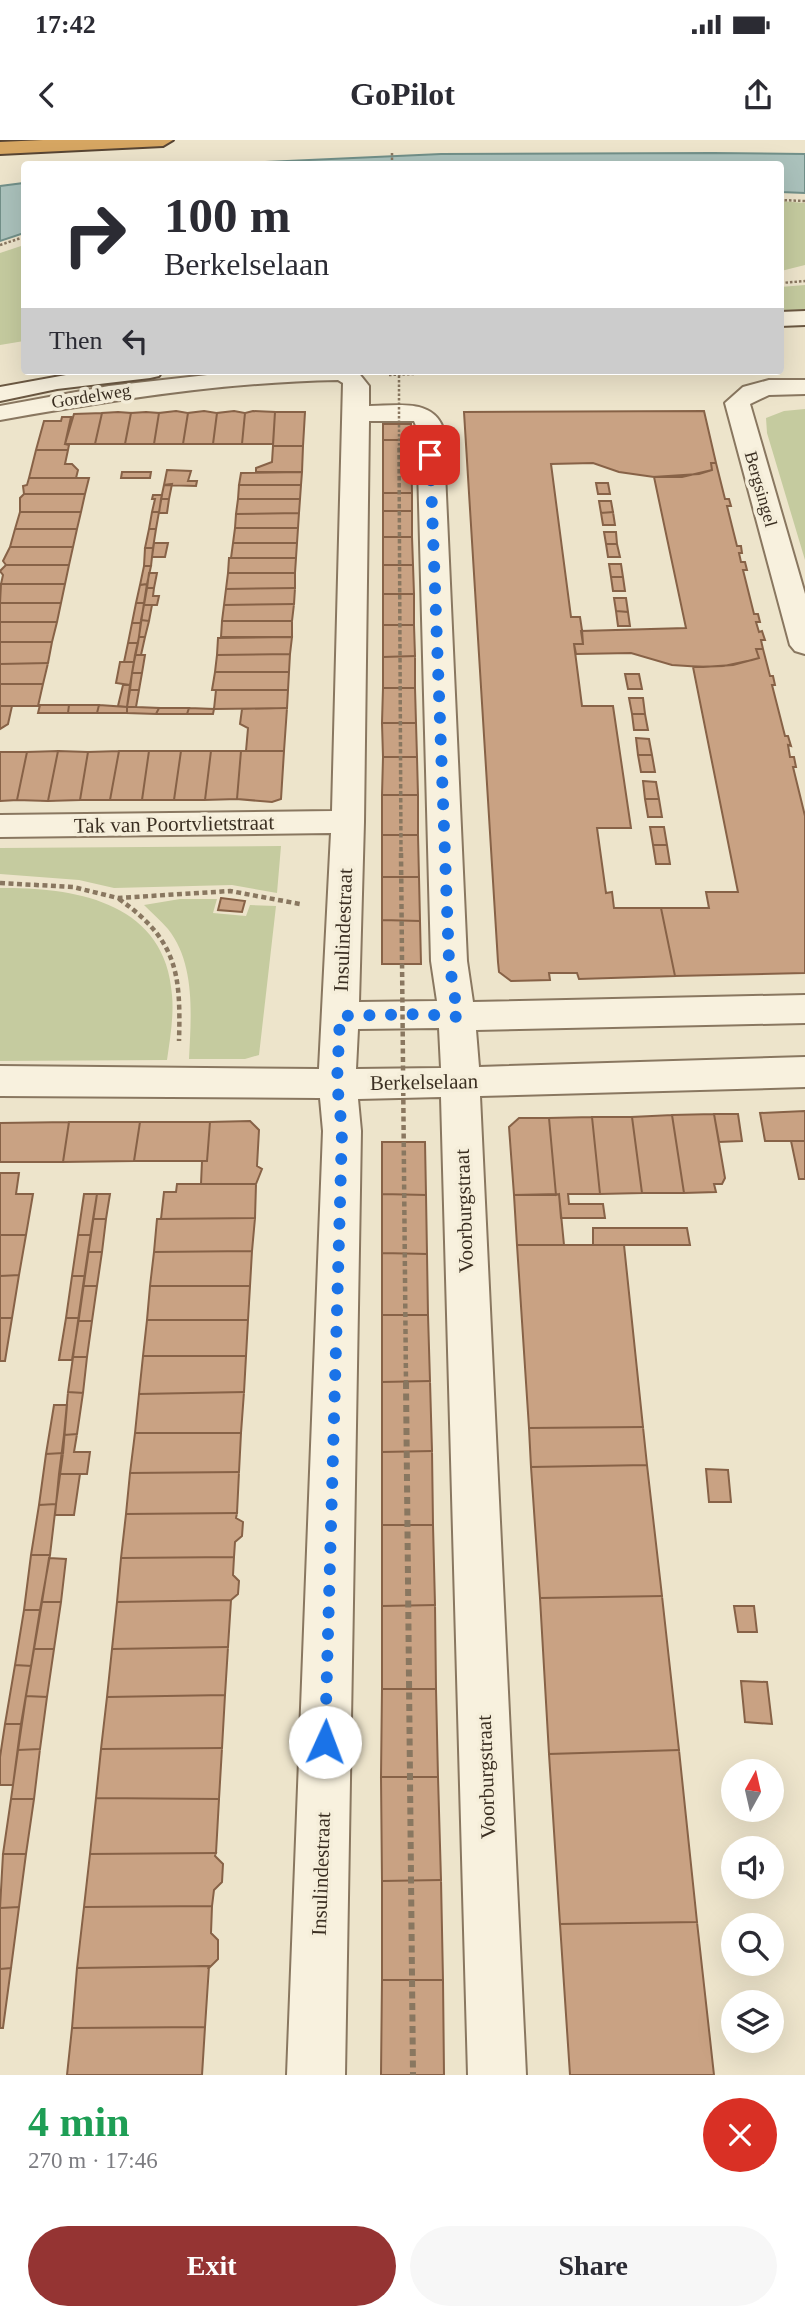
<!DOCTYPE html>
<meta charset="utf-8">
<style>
:root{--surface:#fff;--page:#f7f7f7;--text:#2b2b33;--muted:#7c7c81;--accent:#953433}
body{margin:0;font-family:Georgia,serif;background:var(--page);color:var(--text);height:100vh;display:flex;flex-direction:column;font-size:26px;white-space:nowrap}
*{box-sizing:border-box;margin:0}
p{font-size:23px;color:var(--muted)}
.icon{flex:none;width:38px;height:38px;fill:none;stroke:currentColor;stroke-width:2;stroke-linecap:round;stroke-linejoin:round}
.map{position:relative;height:1935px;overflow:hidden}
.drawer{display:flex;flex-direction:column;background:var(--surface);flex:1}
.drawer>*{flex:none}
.banner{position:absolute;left:21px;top:21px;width:763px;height:214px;border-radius:7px;box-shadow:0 7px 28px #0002;background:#fff;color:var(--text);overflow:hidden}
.needle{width:46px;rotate:8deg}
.tools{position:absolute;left:721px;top:1619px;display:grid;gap:14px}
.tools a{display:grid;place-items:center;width:63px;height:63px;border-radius:50%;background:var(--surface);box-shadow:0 7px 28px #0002;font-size:35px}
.pin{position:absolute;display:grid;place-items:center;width:60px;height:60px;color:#fff;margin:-30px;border-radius:14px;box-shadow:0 4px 10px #0006}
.me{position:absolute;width:77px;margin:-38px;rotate:2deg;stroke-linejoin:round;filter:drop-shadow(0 0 5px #0008)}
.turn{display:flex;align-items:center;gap:24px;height:147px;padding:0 28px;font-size:32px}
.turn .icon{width:91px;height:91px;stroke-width:2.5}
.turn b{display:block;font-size:49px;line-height:60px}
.then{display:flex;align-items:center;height:66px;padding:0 28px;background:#0003;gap:14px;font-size:26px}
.round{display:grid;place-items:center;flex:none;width:74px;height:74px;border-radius:37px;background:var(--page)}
.overview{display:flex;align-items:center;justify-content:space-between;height:119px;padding:0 28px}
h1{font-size:42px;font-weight:700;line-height:52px;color:#1e9e55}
.primary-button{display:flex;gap:14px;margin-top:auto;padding:14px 28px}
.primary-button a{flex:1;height:80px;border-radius:42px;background:var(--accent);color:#fff;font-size:28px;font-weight:700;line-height:80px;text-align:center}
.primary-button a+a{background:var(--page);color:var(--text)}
.status{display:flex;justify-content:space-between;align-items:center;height:49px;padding:0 35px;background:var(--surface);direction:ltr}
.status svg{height:19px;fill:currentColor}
header{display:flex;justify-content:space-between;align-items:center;height:91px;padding:0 28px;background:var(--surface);font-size:32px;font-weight:700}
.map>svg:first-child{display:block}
</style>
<div class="status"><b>17:42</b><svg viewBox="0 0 49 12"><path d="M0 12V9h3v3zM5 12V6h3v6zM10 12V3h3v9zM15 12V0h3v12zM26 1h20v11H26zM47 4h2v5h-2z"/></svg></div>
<header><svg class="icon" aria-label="back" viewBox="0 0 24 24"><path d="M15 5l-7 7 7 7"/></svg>GoPilot<svg class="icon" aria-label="share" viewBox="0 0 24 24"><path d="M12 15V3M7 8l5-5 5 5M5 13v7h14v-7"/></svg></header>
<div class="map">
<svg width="805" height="1935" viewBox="0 0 805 1935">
<rect width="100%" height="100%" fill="#ede4cb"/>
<path fill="#c5cb9f" d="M781,61l24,2v62l-24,6z
M24,105v96l-24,4v-92z
M805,145v29h-24l-1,-27z
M805,269v151l-38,-127 -1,-15 18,-7z
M281,706l-4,47 -45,-8 -118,3 -35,-8 -79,-6v-26z
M0,748c75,-1 166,14 172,107 2,21 -2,44 -5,65l-167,1z
M180,759h37l-4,14 33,3 4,-11 26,1 -17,149 -14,4h-56c2,-41 7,-95 -21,-130 -7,-8 -16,-16 -24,-24z"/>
<path fill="#abc2bc" stroke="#729089" stroke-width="2" d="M713,13l92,1v39l-24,-1 -1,-28h-556l217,-10z
M24,43v50l-24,8v-55z"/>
<path fill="#c9a283" stroke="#876247" stroke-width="2" d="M176,271l12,2 -5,31h-29l5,-31z
M204,271l13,2 -4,31h-30l5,-31z
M234,271l11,2 -3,31h-29l4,-31z
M253,271l22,1 -2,32h-31l3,-31z
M704,271l12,52h-5l1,7 -30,7h-28l-35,-5 -26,-9 -42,1 20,153h9l2,13 1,14h-9l8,62h31l18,122h-34l9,65 6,-1 2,16h47l14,68 -96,3 -2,-6h-28l1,7 -39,1 -12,-9 -1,-10 -34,-550z
M118,272l13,1 -6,31h-30l7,-31z
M146,272l13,1 -5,31h-29l6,-31z
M275,272h30l-2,34h-30z
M102,273l-7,31h-30l9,-30z
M62,277h9l-6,27 4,1 -1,5h-32l8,-29h17z
M383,284h28v16h-28z
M383,300h28l1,53h-29z
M273,306h30l-1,26h-46v-4l16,-6z
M36,310h32l-3,14h7l6,6 -2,8h-47z
M711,323h5l9,36h4l2,7h-4l10,40h4l1,7h-3l2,9h4l2,8h-4l11,44h4l2,8h-4l3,10 3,-1 3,9h-4l2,9h-7l3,9 -26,7 -30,2 -31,-2 -41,-12 -55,1 -2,-10h9l-2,-13 105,-3 -32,-151 45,-3 13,-4z
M167,330l24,1 -3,10h9l-1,5 -32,-1z
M122,332h29l-1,6h-29z
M302,332l-1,13h-62l2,-12z
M29,338h60l-4,16h-61l-1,-8 4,-1z
M596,343h12l2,11h-12z
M172,344l-3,15h-8l3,-14z
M239,345h62l-1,14h-62z
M383,353h29v18h-29z
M24,354h61l-4,18h-61v-14z
M153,355h9l-3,17h-7l3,-13h-3z
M161,359h8l-2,14h-8z
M238,359h62l-1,14 -63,1z
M599,361h12l2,11 -12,1z
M383,371h29v26h-29z
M20,372h61l-4,17h-62z
M152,372h7l-3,17h-7z
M613,372l2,13h-12l-2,-12z
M299,373l-1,15h-63l1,-14z
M235,388h63l-1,15h-64z
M15,389h62l-4,18h-63z
M149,389h7l-3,19h-8z
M604,392h12l1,12h-11z
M383,397h29l1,28h-30z
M154,403h14l-3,14h-13z
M233,403h64l-1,15h-65z
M606,404h11l3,13h-12z
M10,407h63l-4,18h-63l-3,-4z
M145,408h8l-2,18h-7z
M229,418h67l-1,15h-67z
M609,424h12l2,13h-12z
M6,425h63l-4,19h-64l2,-9 -3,-4z
M383,425h30l1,29h-31z
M144,426h7l-4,18 -7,1z
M149,433h8l-3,15h-7z
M228,433h67v15l-69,1z
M611,437h12l2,14h-12z
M1,444h64l-4,19h-61z
M147,444l-3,19h-8l4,-18z
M147,448h7l-1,8h6l-2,9h-13z
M295,448l-1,16 -70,1 2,-16z
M383,454h31v31h-31z
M614,458h12l2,14 -12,-1z
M0,463h61l-4,19h-57z
M136,463h8l-3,20h-9z
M294,464l-2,17h-70l2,-16z
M144,465h8l-3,16 -8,-1z
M616,471l12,1 2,14h-12z
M141,480l8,1 -4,16h-6z
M222,481h70v16h-71z
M0,482h57l-5,20h-52z
M132,483h9l-3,20h-10z
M383,485h31l1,31 -32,1z
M139,497h6l-4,18h-6z
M292,497l-2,17 -73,1 1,-17z
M0,502h52l-4,21 -48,1z
M128,503h10l-4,19h-10z
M756,509h7l7,27h3l2,9h-3l13,51h3l3,10 -3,-1 2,12h4l2,10h-3l12,49v157l-130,3 -14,-68h48l-3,-16h32l-45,-225 31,-1 28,-6 7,-2z
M290,514l-1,18h-74l2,-17z
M135,515h10l-3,18h-10z
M415,516v32h-32v-31z
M120,522h14l-4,23 -14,-2z
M48,523l-5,21h-43v-20z
M215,532h74l-1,18h-76z
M132,533h10l-3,17h-9z
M625,534h14l3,15h-14z
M0,544h43l-5,22h-38z
M123,545h7l-3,22 -9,-1z
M383,548h32l1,35h-34z
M130,550h9l-3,17h-9z
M216,550h72l-1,18 -73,1z
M629,558h14l2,16h-13z
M40,565h29l-1,8h-30z
M69,565h30l-2,8h-29z
M99,565l28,2v6h-30z
M0,566h12l-4,18 -8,5z
M127,567h9l23,1 -3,6 -29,-1z
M159,568h30l-2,6h-31z
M189,568l25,1 -1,5h-26z
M287,568l-3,43h-38l2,-23 -8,-4 2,-15z
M632,574h13l3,16h-14z
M382,583h34l1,34h-34z
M636,598l13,1 3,16h-14z
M58,611l30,1 -8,48 -32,1z
M58,611l-10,50 -31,-1 10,-48z
M119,611h30l-7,49h-32z
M119,611l-9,49h-30l8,-48z
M149,611h32l-7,49h-32z
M181,611h30l-6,49h-31z
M211,611h30l-4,48 -32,1z
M241,611h43l-3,48 -9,3 -35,-3z
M0,612h27l-10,48 -17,1z
M638,615h14l3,17h-14z
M383,617h34l1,38h-36z
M643,641l13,1 3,17h-14z
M382,655h36v40h-36z
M645,659h14l3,18h-14z
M650,687h14l3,18h-14z
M382,695h36l1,42h-37z
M653,705h14l3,19h-14z
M382,737h37l1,44 -38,-1z
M221,758l24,3 -3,11 -24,-2z
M382,780l38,1 1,43h-39z
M805,971v30h-40l-5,-28z
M714,974h24l4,27 -23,1z
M714,974l11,64 -3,6h-8l2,8 -32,1 -12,-78z
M672,975l12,78h-42l-10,-76z
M592,977l8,77h-32l1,10h34l2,14h-44l-2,-24 -3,1 -7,-77z
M592,977h40l10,76 -42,1z
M519,978h30l7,77h-42l-5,-68z
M250,981l9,9 -2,36 5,3 -6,15h-55l1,-23h5l3,-39z
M69,982h71l-6,39 -71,1z
M69,982l-6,40h-63v-39z
M140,982h70l-3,39h-73z
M791,1001h14v38h-6z
M382,1002h43l1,53 -44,-1z
M0,1033h19l-3,21h17l-7,41h-26z
M177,1044h79l-1,34 -94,1 3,-27h12z
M84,1054h13l-6,41h-13z
M97,1054h13l-4,25h-13z
M382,1054l44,1 1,59 -45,-1z
M559,1054l5,51h-47l-3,-50z
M255,1078l-3,33 -98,1 3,-33z
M93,1079h13l-4,33h-14z
M593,1088h94l3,17h-97z
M0,1095h26l-7,40 -19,1z
M78,1095h13l-6,41h-13z
M517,1105h107l19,182 -114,1z
M252,1111l-2,35h-100l4,-34z
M88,1112h14l-5,34h-14z
M382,1113l45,1 1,61h-46z
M19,1135l-7,43h-12v-42z
M72,1136h13l-6,42h-13z
M83,1146h14l-5,35h-14z
M150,1146h100l-2,34h-101z
M382,1175h46l2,66 -48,1z
M0,1178h12l-7,43h-5z
M66,1178h13l-7,42h-13z
M147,1180h101l-2,36h-103z
M78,1181h14l-5,36h-14z
M143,1216h103l-2,36 -105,2z
M73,1217h14l-4,36 -15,-1z
M430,1241l2,70 -50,1v-70z
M68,1252l15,1 -6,41 -13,1z
M244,1252l-3,41h-106l4,-39z
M54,1265h13l-4,48 -17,1z
M643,1287l4,38 -116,2 -2,-39z
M135,1293h106l-2,39 -109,1z
M77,1294l-3,18h16l-3,22h-28l5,-39z
M432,1311l1,74h-51v-73z
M63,1313l-7,51 -17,1 7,-51z
M647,1325l15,131 -122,2 -9,-131z
M706,1329l22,1 3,32h-22z
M239,1332l-2,41 -111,1 4,-41z
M59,1334h21l-6,41h-19z
M56,1364l-6,51h-19l8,-50z
M237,1373l-1,5 7,4 -1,14 -7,6 -1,15 -113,1 5,-44z
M382,1385h51l2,80 -53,1z
M31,1415h19l-10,55h-16z
M234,1417l-1,18 6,6 -1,13 -7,6 -114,2 4,-44z
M49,1418l17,1 -5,43h-19z
M662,1456l17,154 -130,4 -9,-156z
M231,1460l-3,47 -116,2 5,-47z
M42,1462h19l-7,47h-20z
M435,1465l1,84h-54v-83z
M734,1466h20l3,26h-19z
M24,1470h16l-9,56 -16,-1z
M228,1507l-3,48 -118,2 5,-48z
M34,1509h20l-7,48 -21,-1z
M15,1525l16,1 -10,58h-16z
M741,1541l26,1 5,42 -27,-2z
M382,1549h54l2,88h-57z
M225,1555l-3,53 -121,1 6,-52z
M26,1556l21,1 -7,52 -22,1z
M5,1584h16l-8,61h-13v-28z
M222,1608l-3,51 -123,-1 5,-49z
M40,1609l-6,50h-23l7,-49z
M679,1610l18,172 -137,2 -11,-170z
M381,1637h57l3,103 -59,1z
M96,1658l123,1 -3,54 -126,1z
M11,1659h23l-8,55h-23z
M216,1713l-1,3 8,8 -1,18 -8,8 -2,16 -128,1 6,-53z
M3,1714h23l-7,53 -19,1z
M441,1740l2,100h-61v-99z
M212,1766l-1,27 7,7v19l-10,10 1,-3 -132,2 7,-61z
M19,1767l-8,61 -11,1v-61z
M697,1782l17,153h-144l-10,-151z
M209,1826l-4,61 -133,1 5,-60z
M11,1828l-8,60h-3v-59z
M382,1840h61l1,95h-63z
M205,1887l-3,48h-135l5,-47z"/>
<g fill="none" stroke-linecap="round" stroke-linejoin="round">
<defs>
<path id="street" d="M243,231h114l12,15v20c26,0 63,-8 74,22l24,533 6,41 332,-7v28l-329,7 3,37 326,-10v30l-325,9 46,979h-58l-27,-978 -83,2 3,32 -16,944h-58l36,-944 -3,-33 -320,-2v-30l319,3 12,-236 -331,4v-22l332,-4 11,-428 -5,-3c-114,2 -226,20 -338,40v-14l109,-20zM369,281h45l3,7 14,533 6,40 -78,1 5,-180zM439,888l2,40 -85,1 2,-40z
M769,240h36v14l-36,1 -19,9 55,190v60l-10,-3 -5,-6 -65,-242 18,-16z"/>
<path id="secondary" d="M805,171v14l-25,1v-14z
M88,231h74l-3,5 -9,2 -93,11 -57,12v-14z"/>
<path id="highway" d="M43,0h130l-10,6 -163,8v-12z"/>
</defs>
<use href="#street" stroke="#897760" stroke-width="4"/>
<use href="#secondary" stroke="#6b5842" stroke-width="4"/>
<use href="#highway" stroke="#584533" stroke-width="4"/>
<path stroke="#897760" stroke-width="2.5" stroke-dasharray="2.5 2" stroke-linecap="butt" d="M392,13v11
M780,60l25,1
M0,105l24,-8
M781,143l24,-2
M389,235l94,-4"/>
<path stroke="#897760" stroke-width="4.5" stroke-dasharray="5 3.5" stroke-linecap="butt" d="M0,743l73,4 45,11 112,-7 70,13
M119,759c58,41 62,74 60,142"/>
<use href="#street" fill="#f8f1de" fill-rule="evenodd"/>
<use href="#secondary" fill="#f8f1de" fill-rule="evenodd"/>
<use href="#highway" fill="#d6a662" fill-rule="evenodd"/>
<path stroke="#897760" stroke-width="2.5" stroke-dasharray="2.5 2" stroke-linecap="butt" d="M399,231v79"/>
<path stroke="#897760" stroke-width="3.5" stroke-dasharray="4.5 2.5" stroke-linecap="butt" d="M399,308l2,406"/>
<path stroke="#897760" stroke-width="4.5" stroke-dasharray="5 3.5" stroke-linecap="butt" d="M401,713l5,531"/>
<path stroke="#897760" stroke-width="6" stroke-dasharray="7 4.5" stroke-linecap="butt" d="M406,1242l7,693"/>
</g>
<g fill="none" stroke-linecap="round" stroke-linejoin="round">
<path stroke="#1a73e8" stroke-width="12" stroke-dasharray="0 21.6" d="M325,1602l17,-611 -5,-49 3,-66 82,-2 36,3 -9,-56 -19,-506"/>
</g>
<g text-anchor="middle" stroke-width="7" stroke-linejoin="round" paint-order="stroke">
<g font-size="18" fill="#3b2f22" stroke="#f5eeda">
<text transform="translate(91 256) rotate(-9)" y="6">Gordelweg</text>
<text transform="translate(761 349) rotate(74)" y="6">Bergsingel</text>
</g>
<g font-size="21" fill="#3b2f22" stroke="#f5eeda">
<text transform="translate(174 684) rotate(-1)" y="7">Tak van Poortvlietstraat</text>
<text transform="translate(343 790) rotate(-88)" y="7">Insulindestraat</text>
<text transform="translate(424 942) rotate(-1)" y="7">Berkelselaan</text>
<text transform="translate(464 1071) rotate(-92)" y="7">Voorburgstraat</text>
<text transform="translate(486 1637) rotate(-92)" y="7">Voorburgstraat</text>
<text transform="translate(321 1734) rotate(-88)" y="7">Insulindestraat</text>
</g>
</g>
</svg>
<div class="tools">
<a><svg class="needle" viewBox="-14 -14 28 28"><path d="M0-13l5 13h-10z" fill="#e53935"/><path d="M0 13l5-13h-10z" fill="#7c7c81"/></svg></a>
<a><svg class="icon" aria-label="sound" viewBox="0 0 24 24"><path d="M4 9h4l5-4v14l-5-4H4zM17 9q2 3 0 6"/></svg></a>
<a><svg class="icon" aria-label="search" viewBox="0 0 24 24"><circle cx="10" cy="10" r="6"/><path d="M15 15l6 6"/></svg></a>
<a><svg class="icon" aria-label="layers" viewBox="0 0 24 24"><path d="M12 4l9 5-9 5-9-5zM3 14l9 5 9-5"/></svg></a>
</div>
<div class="pin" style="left:430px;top:315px;background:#d93025"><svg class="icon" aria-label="arrive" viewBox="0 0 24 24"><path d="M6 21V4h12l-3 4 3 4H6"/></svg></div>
<svg class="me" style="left:325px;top:1602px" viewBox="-20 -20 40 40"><circle r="19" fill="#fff"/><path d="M0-13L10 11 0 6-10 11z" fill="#1a73e8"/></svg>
<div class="banner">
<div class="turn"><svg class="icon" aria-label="right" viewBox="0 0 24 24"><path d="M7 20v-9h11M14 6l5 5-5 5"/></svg><div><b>100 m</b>Berkelselaan</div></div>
<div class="then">Then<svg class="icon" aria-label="left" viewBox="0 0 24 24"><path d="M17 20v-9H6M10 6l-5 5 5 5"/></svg></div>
</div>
</div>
<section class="drawer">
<div class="overview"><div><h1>4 min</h1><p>270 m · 17:46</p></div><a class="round" style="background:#d93025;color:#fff"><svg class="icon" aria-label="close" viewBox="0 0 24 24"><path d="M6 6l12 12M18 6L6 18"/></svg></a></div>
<div class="primary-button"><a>Exit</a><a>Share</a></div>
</section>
